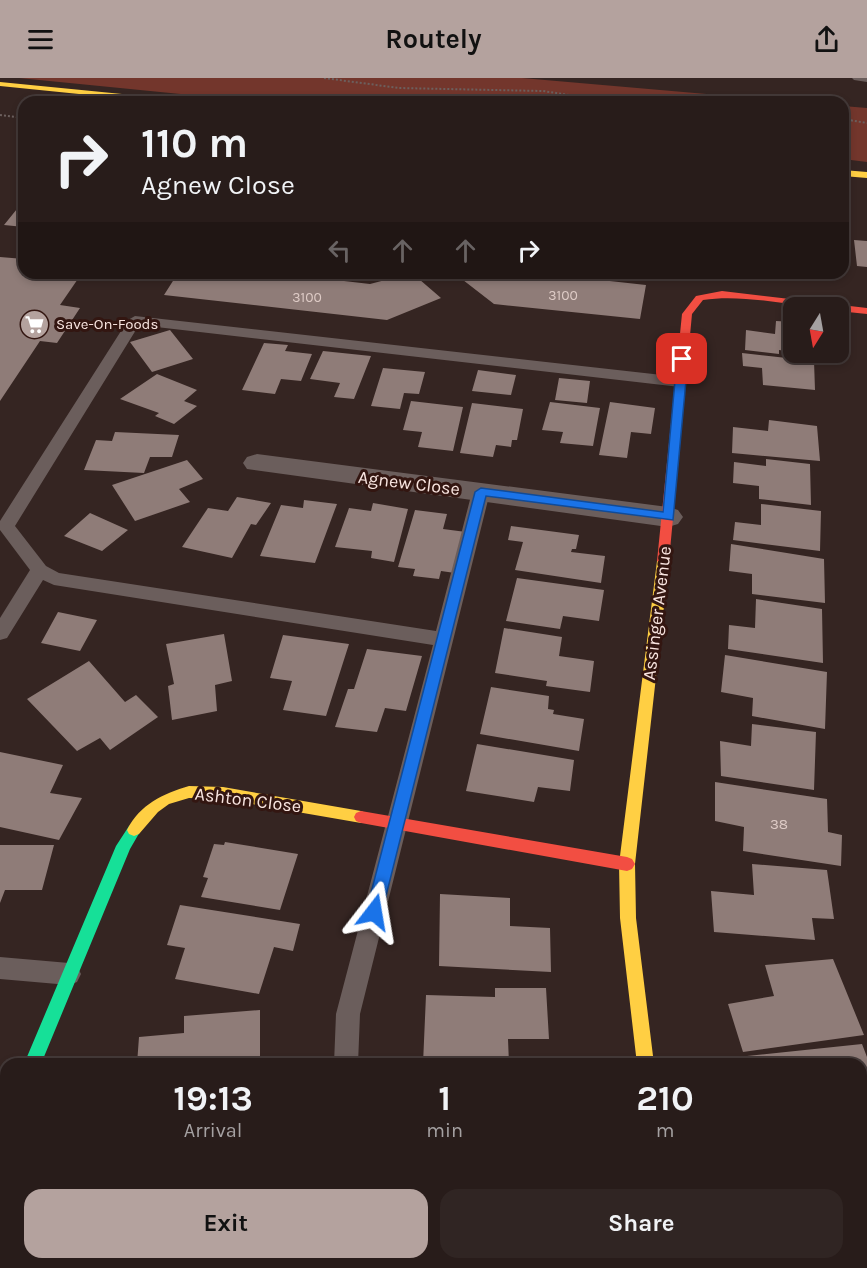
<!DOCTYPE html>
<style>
:root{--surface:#281c1a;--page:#302523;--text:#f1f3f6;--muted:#a5a1a2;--line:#443a39;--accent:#b4a29e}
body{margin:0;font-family:Karla,sans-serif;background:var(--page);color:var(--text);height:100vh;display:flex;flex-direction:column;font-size:22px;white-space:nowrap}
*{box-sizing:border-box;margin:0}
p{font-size:20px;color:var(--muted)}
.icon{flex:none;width:33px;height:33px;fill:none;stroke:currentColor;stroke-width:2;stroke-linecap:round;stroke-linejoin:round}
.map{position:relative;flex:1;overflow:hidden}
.drawer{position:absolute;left:0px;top:980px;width:867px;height:212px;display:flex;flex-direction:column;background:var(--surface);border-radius:18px 18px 0 0;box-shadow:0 3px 9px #0003,0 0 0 2px var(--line)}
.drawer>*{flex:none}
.guide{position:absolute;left:18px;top:18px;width:831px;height:183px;border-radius:18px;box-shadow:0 3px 9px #0003,0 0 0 2px var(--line);background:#281c1a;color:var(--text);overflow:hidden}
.needle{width:39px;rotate:191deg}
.buttons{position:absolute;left:783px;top:219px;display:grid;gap:12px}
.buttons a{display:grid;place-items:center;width:66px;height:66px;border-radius:12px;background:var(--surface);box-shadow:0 3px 9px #0003,0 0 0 2px var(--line);font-size:30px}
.pin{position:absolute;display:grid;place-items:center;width:51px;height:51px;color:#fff;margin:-26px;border-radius:12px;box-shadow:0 3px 9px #0006}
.me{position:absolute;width:66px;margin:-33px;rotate:14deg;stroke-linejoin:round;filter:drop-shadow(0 0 4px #0008)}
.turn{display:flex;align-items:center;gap:21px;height:126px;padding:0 24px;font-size:27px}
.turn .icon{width:78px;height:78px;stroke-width:2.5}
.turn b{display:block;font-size:42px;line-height:51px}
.lanes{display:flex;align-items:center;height:57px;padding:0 24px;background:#0003;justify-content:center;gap:30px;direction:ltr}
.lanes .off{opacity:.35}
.eta{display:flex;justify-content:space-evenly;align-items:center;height:102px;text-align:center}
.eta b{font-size:36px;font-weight:700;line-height:42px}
.primary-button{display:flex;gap:12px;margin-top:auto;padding:12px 24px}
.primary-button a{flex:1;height:69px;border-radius:18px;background:var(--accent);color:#111;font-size:24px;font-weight:700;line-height:69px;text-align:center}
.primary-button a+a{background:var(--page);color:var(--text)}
header{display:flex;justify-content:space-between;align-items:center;height:78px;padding:0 24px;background:var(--accent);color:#111;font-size:27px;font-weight:700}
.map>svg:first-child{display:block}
</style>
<header><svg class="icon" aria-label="menu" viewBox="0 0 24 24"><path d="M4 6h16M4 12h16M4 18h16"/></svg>Routely<svg class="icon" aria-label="share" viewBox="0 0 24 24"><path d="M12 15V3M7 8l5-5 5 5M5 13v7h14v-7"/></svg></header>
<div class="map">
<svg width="867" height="1190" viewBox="0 0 867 1190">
<rect width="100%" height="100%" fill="#352522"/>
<path fill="#73362c" d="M19,0h503l275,24h-535z
M843,28l24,2v54l-24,-3z"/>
<path fill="#8f7c78" d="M24,122v27l-20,-2 17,-21z
M854,162l13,1v26l-10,-1z
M0,179l24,2v14h58l-22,32 20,3 -23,35 -17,-2 -40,60z
M178,195h74l26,3 1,-3h68l-3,8 26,3 42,-11 29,25 -54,22 -223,-25z
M454,195h83l109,12 -6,34 -146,-15z
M776,243l18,1v30l-15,-2v4l-34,-4 1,-20 29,4z
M170,252l23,29 -41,13 -22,-30z
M264,265l24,2 -3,6 27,3 -11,27 -20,-2 -6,15 -33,-4z
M323,273l48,5 -17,43 -20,-2 6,-14 -30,-4z
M742,275l72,8 1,29 -52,-5 -1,-17 -19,-2z
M383,290l42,4 -6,22 -15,-1 -4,16 -29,-3z
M478,292l38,5 -5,20 -39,-4z
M157,296l40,16 -13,11 13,5 -23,18 -19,-8 4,-3 -39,-14z
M559,300l31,3 -3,22 -32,-3z
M411,323l52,6 -10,44 -35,-4 4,-15 -19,-2z
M550,324l50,6 -7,38 -33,-3 3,-11 -21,-2z
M610,324l45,6 -4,26 -20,-2 -4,26 -28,-3z
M472,325l51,6 -6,31h-5l-1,7 -15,-2 -3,12 -33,-4z
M769,342l48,6 3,35 -88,-8 1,-26 35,4z
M115,354l64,3 -7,22h-22l-6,16 -60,-3 12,-30 16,1z
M766,381l44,5 1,41 -52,-6v-13l-26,-3 1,-21 32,4z
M187,382l16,19 -24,10 11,13 -55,19 -23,-36z
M237,419l34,6 -15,22 -5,-1 -19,34 -50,-11 26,-39 20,3z
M304,422l33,4 -22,59 -55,-7 21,-51 22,3z
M373,425l35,6 -14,53 -23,-4 1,-7 -37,-4 14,-39 22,3z
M761,426l60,7 -1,40 -87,-11 2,-18 26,3z
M415,432l32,4 -4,15 23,3 -11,41 -14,-2 -2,8 -26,-3 2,-7 -17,-2z
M90,435l38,17 -26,21 -38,-15z
M511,448l68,9 -3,14h-4l-1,3 34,4 -4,27 -86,-13 8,-28 -15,-2z
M731,466l93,15 1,44 -73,-9v-20l-23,-3z
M517,500l87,12 -5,31 -36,-5 -3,13 -54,-8z
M756,521l66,10 1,54 -95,-14 1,-24 26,3z
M58,534l39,8 -17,31 -39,-8z
M504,550l58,9 -3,19 35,5 -4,31 -44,-6 1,-5 -52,-8z
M224,556l8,47 -17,4 2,26 -45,9 -4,-34 6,-2 -8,-40z
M283,557l66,9 -23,72 -43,-6 9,-29 -22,-3z
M367,571l55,7 -16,55 -21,-3 -8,24 -42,-5 13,-38h6z
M725,577l102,17 -2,57 -73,-13 1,-18 -32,-6z
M89,583l36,41 11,-7 22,22 -48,33 -10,-12 -23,13 -50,-52z
M491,609l58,9 -1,13 6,1 -1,4 31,5 -5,32 -99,-17z
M752,646l64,8 -2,58 -93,-14 -1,-35 31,5z
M477,666l97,16 -4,31 -32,-4 -4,15 -68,-11z
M0,674l63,13 -13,28 32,5 -23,42 -59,-13z
M715,704l112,17 1,33 14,3 -1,31 -98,-15 1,-24 -29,-6z
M225,764l73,12 -18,56 -79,-13 7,-19 -5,-1 11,-33 10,1z
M0,767h54l-12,45h-37l-5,13z
M752,786l75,6 7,49 -22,-1 3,22 -101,-8 -3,-41 43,4z
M440,816l70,4v28l40,2 1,44 -112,-6z
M180,827l120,19 -7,27 -19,-4 -15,47 -84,-15 10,-31 -18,-3z
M833,881l31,76 -121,17 -15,-48 46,-8 -9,-31z
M495,910h51l3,51h-41l1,25h-86l3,-69 69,2z
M260,932v54h-123l2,-27 45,-4v-17z
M862,966l5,13v67l-6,1v-61h-111l-3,-8z
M99,1185h123l-1,5h-123z"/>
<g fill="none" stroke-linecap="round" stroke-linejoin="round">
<path stroke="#6c605e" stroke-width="2" stroke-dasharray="2 2" stroke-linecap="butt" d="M324,0l75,10 144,3 72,11
M0,37l24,3
M843,41l24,4"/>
<path fill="#6b5e5c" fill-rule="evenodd" d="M852,0h15v4l-13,-2z
M135,238l545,61 8,5 -8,5 -541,-62 -124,201 31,40 13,7 377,58 36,-139 3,-4h12l3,4 -130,522 -2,50h-24l2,-50 97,-369 -379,-60 -11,-5 -36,58 -7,2v-22l30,-48 -30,-40v-9l128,-201z
M0,879l69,6 8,3 4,8 -4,8 -8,3 -69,-6z
M867,1081v26l-6,1v-26z
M322,1185h58l-2,5h-56z"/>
<path fill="#6b5e5c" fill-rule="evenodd" d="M257,376l411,53 10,3 5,7 -5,7 -10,3 -421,-58 -4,-6 4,-6z
M6,1029v54l-6,3v-55z
M680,1185h46l1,5h-46z"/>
<path fill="#16e098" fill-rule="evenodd" d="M134,746l5,2 2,4 -11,19 -89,215h-17l92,-218 13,-20z"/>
<path fill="#ffcf43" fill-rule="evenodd" d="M0,4l183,18 4,2h-29l-158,-16z
M843,92l24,2v6l-24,-2z
M663,479l6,4 -34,303 1,54 18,146h-17l-17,-146 -1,-54 38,-303z
M189,708l34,1 138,24 5,2 2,4 -2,4 -5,2 -138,-24 -34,-1 -20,6 -11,8 -19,22 -5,2 -5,-2 -2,-4c13,-26 36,-36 62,-44z"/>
<path fill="#f24e42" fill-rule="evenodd" d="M722,213l145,17v6l-29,-3v-3c-43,0 -92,-15 -135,-8l-11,14 -23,247 -6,4 -6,-4 25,-247 14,-18z
M361,733l266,46 5,2 3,5 -3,5 -5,2 -266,-48 -5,-2 -2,-4 2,-4z"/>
</g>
<path fill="#1a73e8" stroke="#114b97" stroke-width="1.5" d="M682,278l6,3 -15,161 -187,-24 -104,416 -3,5 -5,2 -6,-2 -2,-5 109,-420 6,-4 182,24 14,-153z"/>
<defs>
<symbol id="supermarket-disc" viewBox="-11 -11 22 22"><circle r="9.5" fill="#b4a29e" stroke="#331611"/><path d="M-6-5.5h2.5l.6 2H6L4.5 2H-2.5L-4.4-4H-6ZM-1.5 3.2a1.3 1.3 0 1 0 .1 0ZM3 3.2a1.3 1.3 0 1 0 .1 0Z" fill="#fff"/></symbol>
</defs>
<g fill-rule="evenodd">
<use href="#supermarket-disc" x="18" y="230" width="33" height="33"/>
</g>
<g text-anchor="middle" stroke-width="6" stroke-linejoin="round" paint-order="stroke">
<g font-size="14" fill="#decbc6">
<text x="563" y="222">3100</text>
<text x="307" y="224">3100</text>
</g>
<g font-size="15" fill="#f9e5e0" stroke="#331611" text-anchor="start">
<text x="56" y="251">Save-On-Foods</text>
</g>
<g font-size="15" fill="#decbc6">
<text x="779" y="751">38</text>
</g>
<g font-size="18" fill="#f9e5e0" stroke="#331611">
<text transform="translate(409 405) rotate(7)" y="6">Agnew Close</text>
<text transform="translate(657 535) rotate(-83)" y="6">Assinger Avenue</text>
<text transform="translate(248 722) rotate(7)" y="6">Ashton Close</text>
</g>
</g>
</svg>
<div class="buttons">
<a><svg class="needle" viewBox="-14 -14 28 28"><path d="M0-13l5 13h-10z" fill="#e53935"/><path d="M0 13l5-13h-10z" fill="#a5a1a2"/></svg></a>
</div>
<div class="pin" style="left:682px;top:281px;background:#d93025"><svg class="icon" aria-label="arrive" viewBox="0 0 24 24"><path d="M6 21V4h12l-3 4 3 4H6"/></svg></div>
<svg class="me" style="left:374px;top:834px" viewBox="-20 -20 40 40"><path d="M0-17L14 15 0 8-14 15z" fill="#1a73e8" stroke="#fff" stroke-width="4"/></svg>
<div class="guide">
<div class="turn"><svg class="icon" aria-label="right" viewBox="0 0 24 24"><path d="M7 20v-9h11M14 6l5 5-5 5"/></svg><div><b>110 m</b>Agnew Close</div></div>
<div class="lanes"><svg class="icon off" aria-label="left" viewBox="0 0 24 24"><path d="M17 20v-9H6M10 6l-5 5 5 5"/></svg><svg class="icon off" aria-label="ahead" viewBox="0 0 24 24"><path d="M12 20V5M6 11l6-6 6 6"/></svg><svg class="icon off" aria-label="ahead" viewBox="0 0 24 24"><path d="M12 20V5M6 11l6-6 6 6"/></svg><svg class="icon" aria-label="right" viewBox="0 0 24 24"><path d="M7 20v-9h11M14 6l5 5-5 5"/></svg></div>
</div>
<section class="drawer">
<div class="eta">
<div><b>19:13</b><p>Arrival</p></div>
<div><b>1</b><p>min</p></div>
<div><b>210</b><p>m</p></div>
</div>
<div class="primary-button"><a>Exit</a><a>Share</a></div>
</section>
</div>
